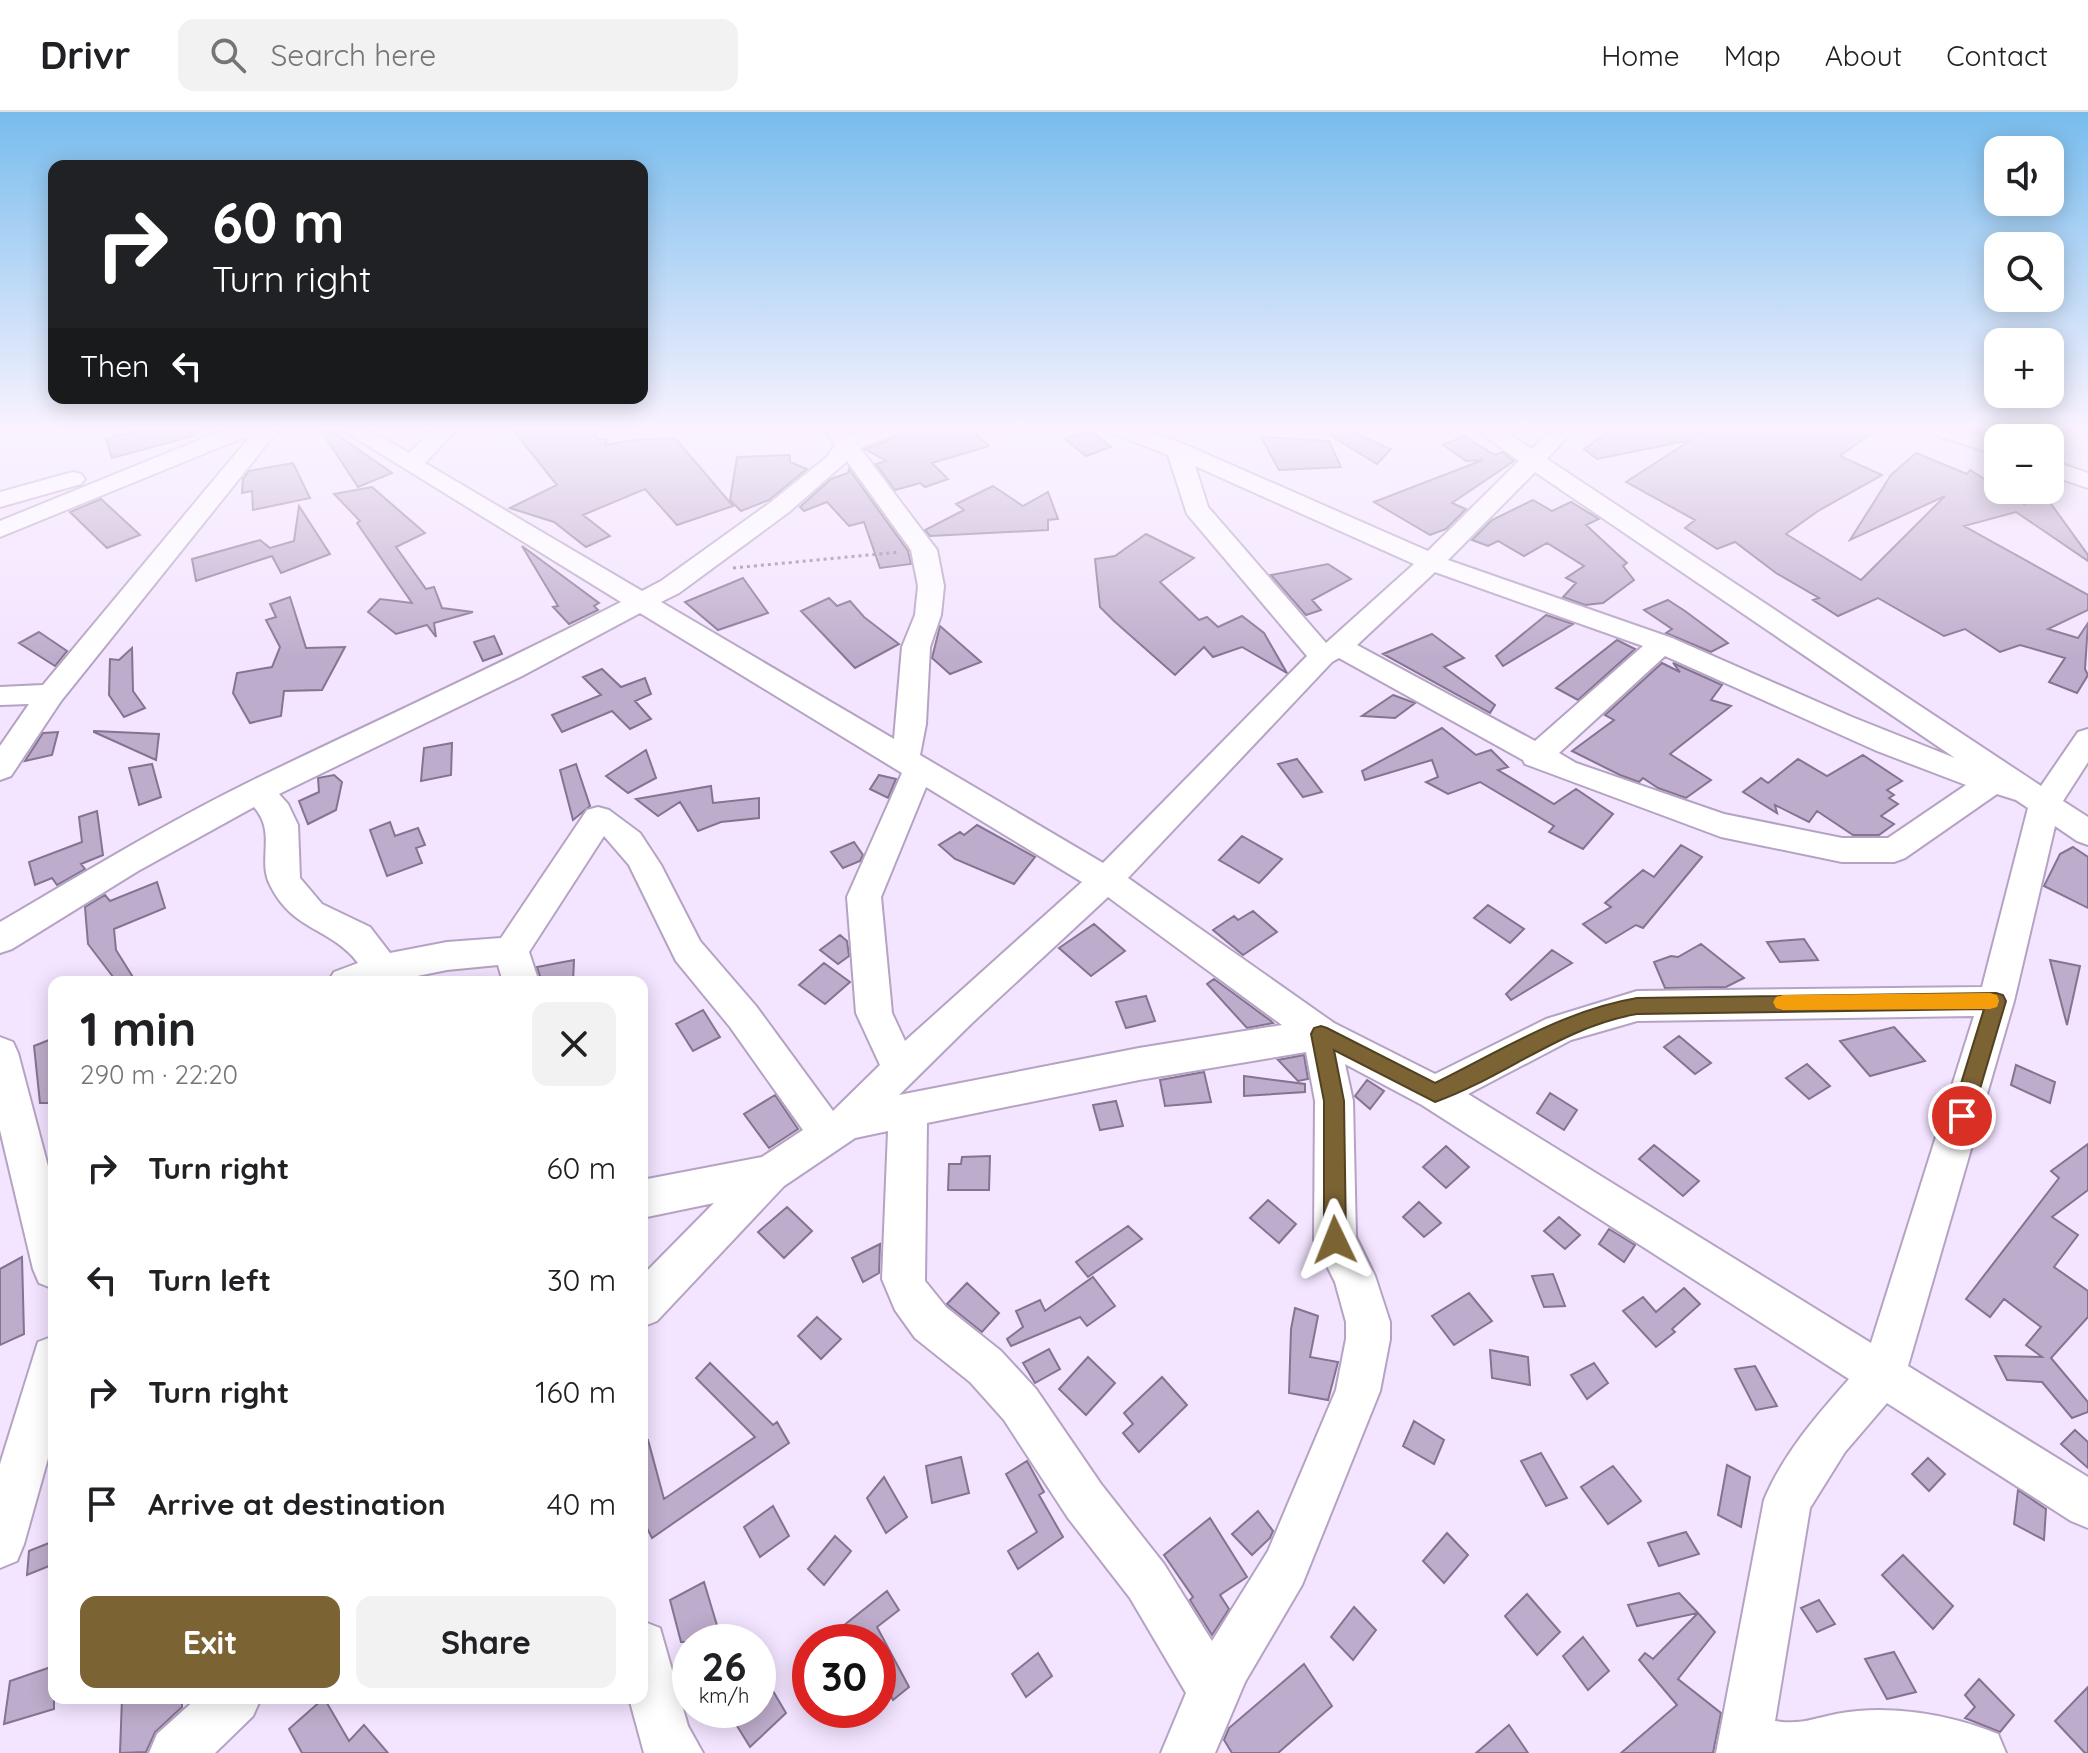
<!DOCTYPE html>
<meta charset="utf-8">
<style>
:root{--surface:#fff;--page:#f2f2f2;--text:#202124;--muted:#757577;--line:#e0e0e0;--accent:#7c6334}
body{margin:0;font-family:Quicksand,sans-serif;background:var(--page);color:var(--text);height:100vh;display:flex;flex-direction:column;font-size:30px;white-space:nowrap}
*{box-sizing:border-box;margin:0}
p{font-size:26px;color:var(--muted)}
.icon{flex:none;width:44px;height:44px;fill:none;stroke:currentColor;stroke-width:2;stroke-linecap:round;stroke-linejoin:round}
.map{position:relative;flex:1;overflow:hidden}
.sheet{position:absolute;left:48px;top:864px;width:600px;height:728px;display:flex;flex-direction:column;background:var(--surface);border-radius:16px;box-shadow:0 4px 20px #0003}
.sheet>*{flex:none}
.banner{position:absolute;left:48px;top:48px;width:600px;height:244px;border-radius:16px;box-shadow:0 4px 20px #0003;background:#202124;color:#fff;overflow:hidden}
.controls{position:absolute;left:1984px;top:24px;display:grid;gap:16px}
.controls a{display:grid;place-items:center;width:80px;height:80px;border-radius:16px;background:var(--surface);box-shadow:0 4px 20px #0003;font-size:40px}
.speed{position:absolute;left:672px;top:1512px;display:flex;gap:16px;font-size:40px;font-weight:700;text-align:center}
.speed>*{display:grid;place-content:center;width:104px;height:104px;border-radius:50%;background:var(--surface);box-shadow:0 4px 20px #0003;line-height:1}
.speed small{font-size:20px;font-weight:400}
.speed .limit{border:12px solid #d22;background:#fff;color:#111}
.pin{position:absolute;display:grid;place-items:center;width:68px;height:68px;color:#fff;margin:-34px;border:4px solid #fff;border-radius:50%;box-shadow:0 2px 8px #0007}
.me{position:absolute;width:88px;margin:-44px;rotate:358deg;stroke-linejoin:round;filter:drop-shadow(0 0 6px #0008)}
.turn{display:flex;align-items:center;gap:28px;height:168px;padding:0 32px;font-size:36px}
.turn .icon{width:104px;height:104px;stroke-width:2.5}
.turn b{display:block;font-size:56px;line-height:68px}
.then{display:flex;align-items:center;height:76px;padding:0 32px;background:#0003;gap:16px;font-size:30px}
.round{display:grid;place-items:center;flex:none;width:84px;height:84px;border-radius:16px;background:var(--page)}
.summary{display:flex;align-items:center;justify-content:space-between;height:136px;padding:0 32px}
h1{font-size:48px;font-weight:700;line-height:60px}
.action{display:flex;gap:16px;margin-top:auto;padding:16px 32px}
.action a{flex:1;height:92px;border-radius:16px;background:var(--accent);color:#fff;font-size:32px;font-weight:700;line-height:92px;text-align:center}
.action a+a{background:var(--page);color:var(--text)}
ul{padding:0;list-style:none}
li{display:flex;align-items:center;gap:24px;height:112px;padding:0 32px}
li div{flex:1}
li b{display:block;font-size:30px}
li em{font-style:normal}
header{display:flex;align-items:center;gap:48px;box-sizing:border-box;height:112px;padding:0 40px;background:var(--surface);border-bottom:2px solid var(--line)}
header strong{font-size:38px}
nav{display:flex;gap:44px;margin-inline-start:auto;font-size:28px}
.search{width:560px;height:72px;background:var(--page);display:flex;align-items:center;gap:20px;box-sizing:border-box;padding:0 28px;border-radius:16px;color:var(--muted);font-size:30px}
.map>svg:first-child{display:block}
</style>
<header>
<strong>Drivr</strong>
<div class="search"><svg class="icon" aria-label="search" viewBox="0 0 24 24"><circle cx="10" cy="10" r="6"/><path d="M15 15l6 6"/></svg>Search here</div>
<nav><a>Home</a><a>Map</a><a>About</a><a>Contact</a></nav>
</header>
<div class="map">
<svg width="2088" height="1641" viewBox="0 0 2088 1641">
<rect width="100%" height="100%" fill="#f3e4ff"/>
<path fill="#beaccc" stroke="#847391" stroke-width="2" d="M144,317h52l1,6 -85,23 -6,-19z
M320,317h9l63,44 -34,14z
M512,317h84l1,10h10l-2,6 28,-5 42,-2 58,68 -56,19 -32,-36 -62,26 27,21 -24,11 -32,-25 -44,-14 47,-23z
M902,317h69l18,17 -57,17 16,16 -23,8 -5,-4 -25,7 -19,-26 10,-3 -21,-12 32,-12z
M1333,317h13l45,20 -14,15 -47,-29z
M1612,317h89l1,4 7,-4h168l-37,27 42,19 -64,36 -32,23 75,46 84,-84 -95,44 41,-65 25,-22 51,21 3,-4 54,34 22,-7 42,58v6l-72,-49 -52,14 124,69v15l-40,19 30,9 10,-15 -3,46 3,6 -11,18 -28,-11 16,-24 -45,-13 -20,7 -35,-23 -21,7 -66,-38 -40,18 -25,-16 6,-2 -43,-25 -41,-31 -18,7 -32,-21 10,-8 -69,-38 65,-42 -94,19 -13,-10z
M1091,319l20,16 -25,9 -21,-17z
M1464,324l31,19 7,-3 12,9 -62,42 14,6 -20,20 -16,6 -56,-33 109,-42 -17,1 -23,-16z
M1261,325l68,4 12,26 -62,3z
M790,343v7l17,7 -38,31 -28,11 -11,-11 7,-43z
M293,351l17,35 -57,12 -1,-19 -10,2 1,-14 6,-8z
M849,357l59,82 3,13 -31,4 -16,-46 -15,4 -22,-24 -23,9 -4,-4 31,-28 17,-6z
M993,374l30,20 25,-14 10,27 -10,1v10l-118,6 -5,-6 39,-20 -8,-6z
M372,375l53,46 -29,14 30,42 8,-2 8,21 31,4 -39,11 2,14 -9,-12 -31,9 -28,-22 12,-13 32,4 -55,-80 3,-2 -26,-27z
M101,387l39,36 -33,13 -37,-36z
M1533,388l19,11 19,-9 28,17 -13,6 41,38 -4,3 11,14 -31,23 -18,2 -22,-8 13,-14 -10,-5 18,-12 -37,-23 -23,13 -26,-15 -10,5 -16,-6 20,-20z
M299,394l31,48 -49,19 -9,-17 -76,25 -4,-22 68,-19 10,8 24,-7z
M1146,422l48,24 -34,24 39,38 8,-3 11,10 24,-11 22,17 23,40 -45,-26 -29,10 -9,-10 -29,28 -61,-54 -14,-14 -5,-48 20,-3z
M522,434l77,57 -5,3 4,4 -29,14 -16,-17 5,-1z
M1328,452l23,15 -39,21 9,10 -15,5 -35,-40z
M743,466l25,35 -50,17 -33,-28z
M290,485l16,51 39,-1 -23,43 -38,1 -3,25 -31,7 -17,-30 4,-20 35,-6 8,-20 -14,-27 10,-3 -6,-13z
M829,486l8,8 13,-5 14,16 35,27 -44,24 -54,-57z
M1668,488l17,11 43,32 -17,9 -45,-19 6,-4 -28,-19z
M1546,503l27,9 -70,42 -7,-10z
M940,514l41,36 -31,12 -18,-16z
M39,520l28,19 -12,15 -36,-23z
M1432,522l32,24 -20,9 51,38 -5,8 -107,-59z
M494,524l8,18 -19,7 -9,-19z
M1617,528l18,9 -57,51 -22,-12z
M132,536l1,43 12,17 -21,9 -15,-22 1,-36 9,1z
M1662,551l18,9 -7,-9 49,22 -11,15 20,6 -61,48 41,26 -25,18 -28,-10 -15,-10 -4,4 -19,-7 -48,-24 42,-31 -9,-5z
M602,557l19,18 24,-9 6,16 -16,7 16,18 -21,10 -18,-18 -50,21 -10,-17 49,-20 -18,-18z
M1393,583l22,8 -20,15 -33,-2z
M1442,616l34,27 15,-5 17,17 -10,3 56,34 22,-15 37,25 -30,35 -34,-17 5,-6 -74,-44 -32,12 -22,-12 12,-5 -6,-17 -67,20 -3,-9z
M94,619l65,3 -3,26 -62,-28z
M58,620l-6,23 -27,6 18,-28z
M452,631l-1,32 -30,6 3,-33z
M646,638l10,28 -28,15 -22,-17z
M1863,643l39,26 -15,9 7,5 -5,3 9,6 -17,12 13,8 -15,11h-26l-36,-24 -8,11 -34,-17 2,8 -34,-21 18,-14 7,5 30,-24 29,17z
M1297,647l25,33 -19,5 -25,-33z
M152,652l9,33 -22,8 -10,-37z
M576,652l14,42 -17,14 -13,-50z
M334,663l8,7 -6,28 -28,14 -9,-23 20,-9 -1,-14z
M879,663l17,4 -8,19 -18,-9z
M711,674l2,17 46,-5v20l-38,4 -23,9 -18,-29 -22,14 -22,-17z
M97,699l6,44 -22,9 4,5 -28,16 -5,-7 -17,7 -6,-23 53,-20 -3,-25z
M390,710l5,14 23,-8 7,17 -9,3 6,15 -35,13 -17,-46z
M977,713l58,32 -21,27 -59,-25 -16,-14 21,-13 4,3z
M1242,724l40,23 -23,24 -40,-23z
M854,730l9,13 -3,6 -17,7 -12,-16z
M1681,733l21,12 -59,71 -7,-3 -30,18 -23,-19 28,-17 -6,-4 38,-33 11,7z
M2073,735l15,10v51l-44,-22 16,-32z
M157,770l8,26 -51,21 2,21 20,32h-19l-29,-38 -3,-37 20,-12 5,6z
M1488,793l36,24 -14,14 -36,-25z
M1253,799l24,21 -34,23 -30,-25 21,-14 4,4z
M1094,812l31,27 -34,25 -32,-28z
M840,823l7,6 2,15 -11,8 -18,-14z
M1804,827l14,21 -38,2 -13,-20z
M1701,832l43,34 -18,9 -61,1 -11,-26 17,-6 7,1z
M1552,838l20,13 -61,37 -5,-6z
M574,848l-1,22h-31l-5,-15z
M2050,848l30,6 -13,59z
M824,851l26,19 -25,22 -26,-19z
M1214,867l57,42 2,2 -26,5 -40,-44z
M1146,884l9,25 -29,7 -10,-26z
M703,898l17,27 -27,14 -17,-27z
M1894,915l31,34 -55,15 -30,-35z
M1679,924l32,27 -16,11 -31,-27z
M54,926v65h-14l-6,-57z
M1304,943l4,24 -10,2 -20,-21z
M1807,952l23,22 -21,13 -23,-21z
M2016,953l39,17 -5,21 -39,-18z
M1204,960l7,30 -46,4 -5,-26z
M1244,964l61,8v8l-61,4z
M1367,968l17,11 -14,18 -15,-13z
M1550,981l27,17 -13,20 -27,-17z
M775,983l23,34 -29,19 -25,-34z
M1116,989l7,25 -23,4 -7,-25z
M2088,1032v46l-36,27 26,18 -24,32 34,24v26l-37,41 37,44v10l-16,6 -30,-36 -35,-2 -12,-24 47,1 -16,-12 15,-18 -37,-28 -14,18 -24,-18 93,-121 -8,-7z
M1654,1033l45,36 -16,15 -44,-37z
M1446,1034l23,21 -23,21 -23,-21z
M990,1044l-1,34h-41l1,-26h12l1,-7z
M1268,1088l28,24 -17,19 -29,-25z
M1419,1090l22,21 -17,14 -21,-20z
M787,1095l25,24 -28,27 -26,-26z
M1559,1105l21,18 -15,14 -21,-18z
M1128,1114l14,13 -54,38 -12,-15z
M1609,1117l26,16 -11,17 -25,-18z
M880,1132l-1,29 -16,9 -11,-24z
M22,1145l2,77 -24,11v-76z
M1553,1162l12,32 -21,1 -12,-31z
M1093,1165l22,29 -28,20 -7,-9 -69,29 -4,-7 16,-12 -7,-16 24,-11 5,11z
M967,1171l32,30 -17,19 -35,-28z
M1684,1176l16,16 -28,25 3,3 -19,15 -33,-36 20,-14 13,15z
M1469,1181l23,28 -38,24 -22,-29z
M1295,1196l23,8 -8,41 28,5 -10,38 -39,-7 2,-64z
M817,1205l24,22 -20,20 -23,-23z
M1049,1237l11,20 -25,14 -12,-20z
M1490,1238l38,7 2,28 -38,-7z
M1088,1245l27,26 -29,32 -27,-26z
M710,1251l63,62 4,-3 12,21 -137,95 -10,-20v-77l6,-1 16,59 91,-62 -59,-59z
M1594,1251l14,20 -21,16 -16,-24z
M1755,1254l22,40 -21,4 -21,-41z
M1162,1265l25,28 -48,47 -16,-19 10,-9 -9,-11z
M1414,1309l30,19 -10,24 -31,-18z
M2075,1318l13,12v26l-27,-24z
M1541,1341l26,45 -21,8 -25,-45z
M961,1345l8,36 -37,10 -6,-37z
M1928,1346l17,16 -16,17 -17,-17z
M1027,1349l17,31 -5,3 24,42 -45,32 -10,-18 29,-19 -31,-58z
M1727,1353l23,12 -9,50 -23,-12z
M1613,1354l28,35 -33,23 -27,-37z
M884,1365l23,40 -21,16 -19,-35z
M2018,1378l28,19 -2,31 -30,-16z
M773,1394l16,30 -29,21 -16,-30z
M1258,1399l15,20 -3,7 -18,17 -20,-21z
M1210,1406l37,59 -27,18 9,14 -17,26 -22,-35 3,-3 -29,-42z
M1686,1420l13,22 -40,12 -11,-23z
M1447,1421l21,22 -24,28 -21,-22z
M835,1424l16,15 -27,34 -16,-16z
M54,1429v23l-27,11 2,-24z
M1903,1443l50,51 -20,23 -51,-54z
M704,1470l18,60h-41l-11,-42z
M887,1479l12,19 -22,17 32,60 -16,13 -15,-29v-29h-26l-9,-16z
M1679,1481l19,20 -61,13 -9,-21z
M1527,1482l33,38 -23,23 -32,-39z
M1819,1488l16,24 -18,8 -16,-24z
M1354,1495l22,23 -23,30 -22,-23z
M1698,1501l17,19 -37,47 43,34 -8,40h-92l56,-48 -38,-45 6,-7 8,6z
M1583,1525l26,34 -21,19 -25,-34z
M1894,1540l22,40 -29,7 -22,-40z
M1038,1541l14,23 -26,21 -14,-23z
M1304,1552l28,42 -54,47h-46l-8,-13 5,-12z
M54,1554v43l-50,15 6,-43z
M1979,1567l35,36 -14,17 -35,-14 10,-11 -10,-12z
M2088,1575v66h-3l-30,-32z
M773,1579l13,22 -36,34 -13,-21 16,-16h5v-5z
M122,1586h60v9l-27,25 -9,20 -26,1z
M324,1586l25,43 15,-16 24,28h-86l-13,-24z
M1509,1613l19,28h-52z"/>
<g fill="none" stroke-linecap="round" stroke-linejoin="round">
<defs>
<path id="minor" d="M226,317h53l-218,272 -50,75 -11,4v-34l29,-42 -29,1v-18l43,-2 209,-251 -252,103v-16z
M341,317h26l42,24 25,-24h23l-32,34 217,128 19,-10 110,-79 56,-45 8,-12 -11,-16h22l5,6 18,-6h30l-3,5 -36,14 77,102 7,36 -3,29 -11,32 -4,77 -6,31 183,108 204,-207 -120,-142 -19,-59 -54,-21 -3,-5h30l45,16 242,106 91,-90 -43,-32h26l30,20 20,-20h23l-28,30 494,327 37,-54 10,-3v33l-25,39 25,16v28l-11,-4 -22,-15 -41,175 -106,365 180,111v51l-17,-7 -184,-118 -42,49 -35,56 -35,213c26,4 37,-2 61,-7 53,-10 113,0 162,20l8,19h-290l48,-253c19,-46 53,-85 85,-121l-427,-274 -77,-41 8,37 3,136 19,39 15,46v17l-10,52 -78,194 -57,97 -30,71h-54l25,-60 -56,-95 -62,-80 -64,-98 -34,-38 -55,-44 -20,-28 -13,-31 6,-148 -33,7 -71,48 -127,135 -15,6v-51l72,-73 -72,15v-38l120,-23 41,-27 -73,-103 -54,-66 -47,-96 -25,-29 -75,116 10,30h-36l-5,-17 -51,5 -59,12h-60l6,-10 24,-9c-26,-35 -66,-32 -88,-78 -13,-26 7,-52 -16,-78l-116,64 -126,78 -12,4v-31c82,-48 164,-98 249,-140 124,-60 250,-117 372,-180zM847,349l64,89 7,36 -3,29 -13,32 -8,92 -233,-137 18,-9 110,-81zM1195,354l219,98 -88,79 -118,-136zM1535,360l420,286 -103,-41 -180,-79 -224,-78zM1435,460l208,74 -108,95 -178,-96zM640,501l262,160 -55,124 9,116 24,52 -47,46 -77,-105 -56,-65 -39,-76 -21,-32 -31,-23 -11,-3 -11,3 -86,128 -54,4 -57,11 -20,-26 -48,-23 -22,-26 -2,-53 -10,-21 -9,-10 243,-118zM1665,544l212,95 89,34 -78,53h-46l-118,-24 -148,-51 -17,-10zM1339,546l184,102 2,4 196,73 121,25h52l11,-4 92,-64 19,6 12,8 -46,179 -345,4 -91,28 -111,55 -101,-51 -206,-145 204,-216zM926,675l156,95 -177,159 -13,-28 -11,-116zM1108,785l174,128 -143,23 -240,47 73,-72zM1974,904l-103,327 -403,-249 103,-54 66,-19zM1306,940l9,49 -1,139 21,42 11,40v17l-10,51 -68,161 -56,90 -48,-77 -63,-80 -65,-95 -35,-38 -55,-44 -21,-26 2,-158 212,-43z
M1929,317h33l36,12v14l-66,-21z
M2050,348l38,13v15l-38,-13z
M73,360l8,2 4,5 -4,5 -81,23v-15z
M0,925l13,5 5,11 36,136v100l-15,-6 -6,-14 -33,-139z
M54,1224v101l-30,107 -7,17 -17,7v-104l38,-122z
M642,1509l18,7 28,98 15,27h-59l-15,-55h13z
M197,1586h64l-8,18 -38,37h-66l8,-19z"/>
</defs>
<use href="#minor" stroke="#b5a3c3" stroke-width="4"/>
<path stroke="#897e92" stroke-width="3" stroke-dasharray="3 4" stroke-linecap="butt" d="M733,456l167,-16"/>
<use href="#minor" fill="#fff" fill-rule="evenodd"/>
</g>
<linearGradient id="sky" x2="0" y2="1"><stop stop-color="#77bced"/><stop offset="0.58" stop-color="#faf3ff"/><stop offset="1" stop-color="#faf3ff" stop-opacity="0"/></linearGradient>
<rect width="2088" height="546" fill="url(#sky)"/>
<path fill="#7c6334" stroke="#514022" stroke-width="2" d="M1996,881l7,2 3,6 -34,115 -3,6 -7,3 -8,-3 -3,-6 33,-107 -347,5c-75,13 -132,63 -202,88l-101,-52 10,51 2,139 -3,8 -8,3 -8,-3 -3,-8v-139l-13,-67 3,-6 7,-2 6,2 108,55c65,-32 130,-73 202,-85z"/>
<path fill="#f59e0b" d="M1990,881l7,2 2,6 -2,6 -7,2 -207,1 -7,-2 -3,-6 3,-5 7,-2z"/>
</svg>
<div class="controls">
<a><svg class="icon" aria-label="sound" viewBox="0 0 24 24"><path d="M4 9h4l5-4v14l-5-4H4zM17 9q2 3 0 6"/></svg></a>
<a><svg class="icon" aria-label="search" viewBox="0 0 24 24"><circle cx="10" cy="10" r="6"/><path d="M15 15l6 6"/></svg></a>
<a>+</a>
<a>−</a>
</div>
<div class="speed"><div>26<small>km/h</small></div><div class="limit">30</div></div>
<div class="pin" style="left:1962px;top:1004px;background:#d93025"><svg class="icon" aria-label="arrive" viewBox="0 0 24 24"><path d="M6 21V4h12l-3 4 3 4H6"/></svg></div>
<svg class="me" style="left:1335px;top:1128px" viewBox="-20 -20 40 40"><path d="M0-17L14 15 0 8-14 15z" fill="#7c6334" stroke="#fff" stroke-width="4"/></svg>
<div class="banner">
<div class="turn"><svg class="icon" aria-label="right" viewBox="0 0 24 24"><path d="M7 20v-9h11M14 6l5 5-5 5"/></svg><div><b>60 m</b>Turn right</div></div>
<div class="then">Then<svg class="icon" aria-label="left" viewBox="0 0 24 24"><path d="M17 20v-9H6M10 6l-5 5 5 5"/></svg></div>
</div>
<section class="sheet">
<div class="summary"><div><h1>1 min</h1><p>290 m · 22:20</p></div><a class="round"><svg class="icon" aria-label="close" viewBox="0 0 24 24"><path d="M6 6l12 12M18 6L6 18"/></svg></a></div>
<ul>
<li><svg class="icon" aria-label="right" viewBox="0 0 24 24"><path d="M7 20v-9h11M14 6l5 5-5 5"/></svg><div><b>Turn right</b></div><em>60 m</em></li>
<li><svg class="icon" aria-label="left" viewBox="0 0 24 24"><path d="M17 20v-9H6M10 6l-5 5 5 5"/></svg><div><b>Turn left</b></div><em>30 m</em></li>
<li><svg class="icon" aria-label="right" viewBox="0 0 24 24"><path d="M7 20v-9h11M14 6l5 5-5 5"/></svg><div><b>Turn right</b></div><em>160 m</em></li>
<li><svg class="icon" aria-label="arrive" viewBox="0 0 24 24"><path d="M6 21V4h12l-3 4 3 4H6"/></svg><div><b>Arrive at destination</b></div><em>40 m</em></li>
</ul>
<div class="action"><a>Exit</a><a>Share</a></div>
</section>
</div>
